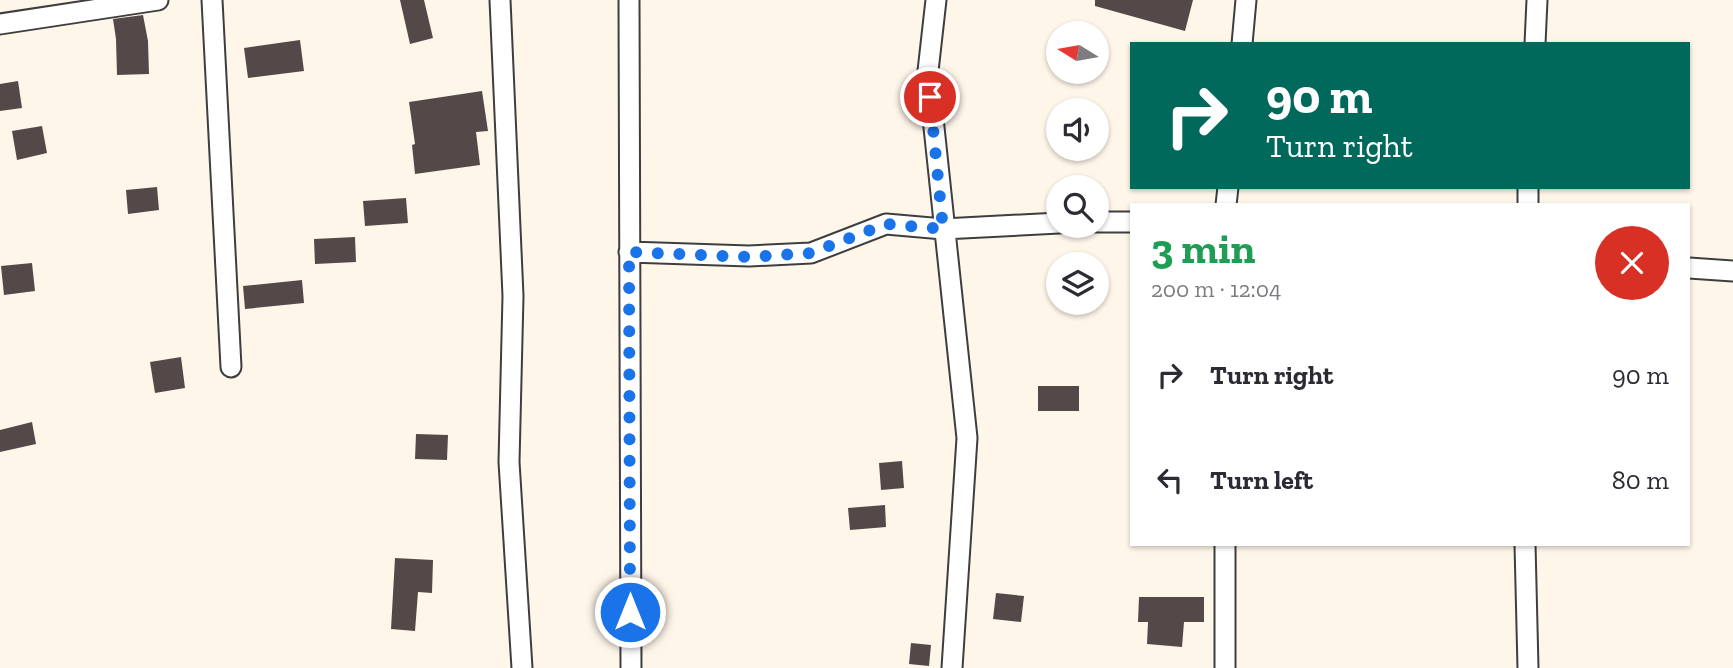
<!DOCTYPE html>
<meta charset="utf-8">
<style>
:root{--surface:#fff;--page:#f2f2f3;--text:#2b2b33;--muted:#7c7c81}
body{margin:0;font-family:"Zilla Slab",serif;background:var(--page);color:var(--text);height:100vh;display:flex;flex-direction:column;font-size:26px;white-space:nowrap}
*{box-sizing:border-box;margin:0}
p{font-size:23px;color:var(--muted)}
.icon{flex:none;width:38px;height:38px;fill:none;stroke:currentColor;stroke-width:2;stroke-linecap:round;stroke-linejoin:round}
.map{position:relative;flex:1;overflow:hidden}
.panel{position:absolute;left:1130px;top:203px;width:560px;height:343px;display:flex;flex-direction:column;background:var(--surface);border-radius:0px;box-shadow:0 2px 5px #0004}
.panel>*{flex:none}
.guide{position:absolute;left:1130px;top:42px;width:560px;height:147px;border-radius:0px;box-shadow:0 2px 5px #0004;background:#00695c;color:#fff;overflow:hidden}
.needle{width:46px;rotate:281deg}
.tools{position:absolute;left:1046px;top:21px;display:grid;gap:14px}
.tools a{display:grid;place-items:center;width:63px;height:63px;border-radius:50%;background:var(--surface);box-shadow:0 2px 5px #0004;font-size:35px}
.pin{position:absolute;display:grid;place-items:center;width:60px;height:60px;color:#fff;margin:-30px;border:4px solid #fff;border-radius:50%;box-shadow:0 2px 7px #0007}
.me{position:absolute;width:77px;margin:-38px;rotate:0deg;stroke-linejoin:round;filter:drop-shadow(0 0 5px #0008)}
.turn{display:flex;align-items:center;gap:24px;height:147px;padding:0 21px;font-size:32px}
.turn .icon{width:91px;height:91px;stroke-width:2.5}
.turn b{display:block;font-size:49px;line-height:60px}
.round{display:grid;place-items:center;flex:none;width:74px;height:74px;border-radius:37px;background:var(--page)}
.summary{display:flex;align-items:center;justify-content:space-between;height:119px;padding:0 21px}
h1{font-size:42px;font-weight:700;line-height:52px;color:#1e9e55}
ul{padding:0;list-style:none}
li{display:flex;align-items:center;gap:21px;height:105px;padding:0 21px}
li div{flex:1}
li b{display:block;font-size:26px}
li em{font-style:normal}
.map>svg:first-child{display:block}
</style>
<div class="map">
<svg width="1733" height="668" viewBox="0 0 1733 668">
<rect width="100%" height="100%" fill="#fff6ea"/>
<path fill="#544948" d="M400,0h24l9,38 -23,6z
M1095,0h98l-8,31 -90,-25z
M143,15l5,26 1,33 -32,1 -1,-36 -3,-20z
M300,40l4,31 -56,7 -4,-30z
M18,81l4,27 -22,3v-27z
M482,91l6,40 -12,1 4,33 -65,9 -3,-29 3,-1 -6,-42z
M42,126l5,27 -30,7 -5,-29z
M157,187l2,23 -31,4 -2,-24z
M406,198l2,25 -43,3 -2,-25z
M355,237l1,25 -41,2 -1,-25z
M32,263l3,28 -31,4 -3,-29z
M302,280l2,23 -59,6 -2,-23z
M181,357l4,31 -30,5 -5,-31z
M1038,386h41v25h-41z
M32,422l4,22 -36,8v-22z
M416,434l32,1 -1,25 -32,-1z
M902,461l2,27 -23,2 -2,-27z
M885,505l1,22 -36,3 -2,-22z
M395,558l38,2 -1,33 -14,-1 -3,39 -24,-2z
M996,593l28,3 -3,26 -28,-3z
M1139,597h65v25h-20l-2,25 -35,-3 1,-22h-10z
M911,643l20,2 -2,21 -20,-2z"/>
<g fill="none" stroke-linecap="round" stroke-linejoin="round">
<defs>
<path id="street" d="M212,0l19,367
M500,0l13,296 -4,166 13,206
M629,0l2,668
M936,0l-8,71 39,367 -15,230
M0,24l158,-24
M1242,44l4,-44
M1535,44l2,-44
M1226,205l2,-18
M1528,205v-18
M1097,222h35
M629,252l120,4 62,-3 75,-29 57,5 116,-6
M1689,268l44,3
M1225,544v124
M1525,544l3,124"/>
</defs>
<use href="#street" stroke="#3e3e3e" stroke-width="23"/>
<use href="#street" stroke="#fff" stroke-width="19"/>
</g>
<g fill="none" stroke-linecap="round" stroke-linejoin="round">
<path stroke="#1a73e8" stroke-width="12" stroke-dasharray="0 21.6" d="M630,612l-1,-360 120,5 62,-4 75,-29 57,5 -13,-132"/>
</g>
</svg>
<div class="tools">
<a><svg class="needle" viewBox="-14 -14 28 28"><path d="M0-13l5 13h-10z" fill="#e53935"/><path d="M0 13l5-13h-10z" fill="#7c7c81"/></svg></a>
<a><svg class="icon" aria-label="sound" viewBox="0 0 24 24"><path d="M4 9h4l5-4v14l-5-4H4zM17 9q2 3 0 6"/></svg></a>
<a><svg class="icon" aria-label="search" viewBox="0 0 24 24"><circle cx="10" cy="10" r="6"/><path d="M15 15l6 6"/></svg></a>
<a><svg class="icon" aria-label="layers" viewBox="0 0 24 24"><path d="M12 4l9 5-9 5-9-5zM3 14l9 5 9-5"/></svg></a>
</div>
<div class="pin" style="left:930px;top:97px;background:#d93025"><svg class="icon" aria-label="arrive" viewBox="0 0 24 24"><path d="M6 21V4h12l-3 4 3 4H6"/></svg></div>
<svg class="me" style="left:630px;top:612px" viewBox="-20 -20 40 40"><circle r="17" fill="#1a73e8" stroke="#fff" stroke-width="3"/><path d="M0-11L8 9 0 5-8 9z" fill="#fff"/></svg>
<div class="guide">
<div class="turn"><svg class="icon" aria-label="right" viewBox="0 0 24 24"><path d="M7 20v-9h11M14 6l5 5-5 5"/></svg><div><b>90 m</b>Turn right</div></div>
</div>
<section class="panel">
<div class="summary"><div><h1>3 min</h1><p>200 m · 12:04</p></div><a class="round" style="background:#d93025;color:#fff"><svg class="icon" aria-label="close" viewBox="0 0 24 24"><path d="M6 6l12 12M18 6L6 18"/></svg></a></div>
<ul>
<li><svg class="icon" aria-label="right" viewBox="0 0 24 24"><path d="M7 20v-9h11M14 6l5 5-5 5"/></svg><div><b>Turn right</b></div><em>90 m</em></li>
<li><svg class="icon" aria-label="left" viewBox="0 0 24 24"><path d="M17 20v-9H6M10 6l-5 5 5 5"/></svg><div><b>Turn left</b></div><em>80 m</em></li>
</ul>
</section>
</div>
